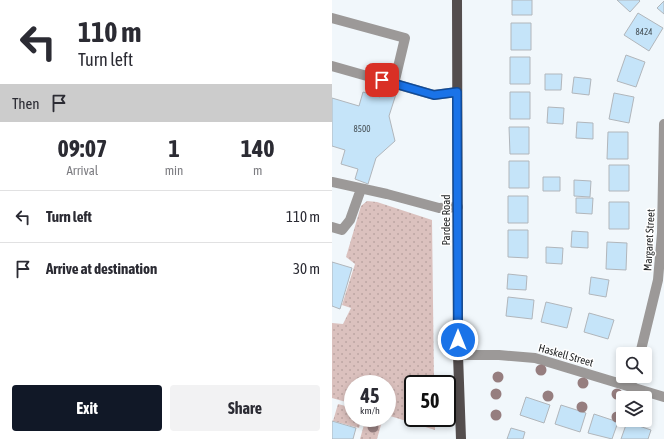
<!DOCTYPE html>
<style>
:root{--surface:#fff;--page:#f2f2f3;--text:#2b2b33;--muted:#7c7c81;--line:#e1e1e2;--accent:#111827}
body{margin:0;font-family:"Asap Condensed",sans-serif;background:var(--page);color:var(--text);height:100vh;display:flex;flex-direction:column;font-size:15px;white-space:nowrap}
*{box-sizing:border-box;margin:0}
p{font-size:13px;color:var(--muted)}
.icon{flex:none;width:22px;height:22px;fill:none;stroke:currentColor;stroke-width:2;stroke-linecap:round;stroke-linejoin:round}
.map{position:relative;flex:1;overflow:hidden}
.drawer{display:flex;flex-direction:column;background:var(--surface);width:332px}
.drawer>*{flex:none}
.guide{background:#fff;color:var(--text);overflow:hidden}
.controls{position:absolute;left:284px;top:347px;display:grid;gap:8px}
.controls a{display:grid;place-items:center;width:36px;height:36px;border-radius:4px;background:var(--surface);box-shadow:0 2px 6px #0003;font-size:20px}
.speed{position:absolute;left:12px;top:375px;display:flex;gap:8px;font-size:20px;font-weight:700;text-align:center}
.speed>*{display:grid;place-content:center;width:52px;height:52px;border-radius:50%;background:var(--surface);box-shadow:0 2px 6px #0003;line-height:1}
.speed small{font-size:10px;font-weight:400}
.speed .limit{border:2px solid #111;border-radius:6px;background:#fff;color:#111}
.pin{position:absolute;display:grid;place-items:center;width:34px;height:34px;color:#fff;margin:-17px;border-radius:8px;box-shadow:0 2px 6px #0006}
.me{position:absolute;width:44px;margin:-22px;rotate:0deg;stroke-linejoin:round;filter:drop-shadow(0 0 3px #0008)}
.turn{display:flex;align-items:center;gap:14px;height:84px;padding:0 12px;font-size:18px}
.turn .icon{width:52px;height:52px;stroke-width:2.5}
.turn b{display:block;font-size:28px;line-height:34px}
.then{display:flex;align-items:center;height:38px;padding:0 12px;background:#0003;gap:8px;font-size:15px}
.eta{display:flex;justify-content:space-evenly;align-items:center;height:68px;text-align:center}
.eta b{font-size:24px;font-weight:700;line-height:28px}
.action{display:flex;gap:8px;margin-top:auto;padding:8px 12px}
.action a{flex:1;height:46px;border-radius:4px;background:var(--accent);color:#fff;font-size:16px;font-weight:700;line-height:46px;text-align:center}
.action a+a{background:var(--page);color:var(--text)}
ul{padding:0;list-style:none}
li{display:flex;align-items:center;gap:12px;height:52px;padding:0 12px;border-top:1px solid var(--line)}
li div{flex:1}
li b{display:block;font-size:15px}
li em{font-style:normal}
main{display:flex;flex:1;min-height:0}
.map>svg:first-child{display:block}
</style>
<main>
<section class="drawer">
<div class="guide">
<div class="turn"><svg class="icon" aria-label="left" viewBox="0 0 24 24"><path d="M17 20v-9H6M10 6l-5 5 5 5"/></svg><div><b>110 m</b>Turn left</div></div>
<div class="then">Then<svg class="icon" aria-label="arrive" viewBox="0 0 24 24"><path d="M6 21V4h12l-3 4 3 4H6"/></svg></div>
</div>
<div class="eta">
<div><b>09:07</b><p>Arrival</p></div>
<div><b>1</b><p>min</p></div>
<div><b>140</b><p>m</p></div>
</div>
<ul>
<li><svg class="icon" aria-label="left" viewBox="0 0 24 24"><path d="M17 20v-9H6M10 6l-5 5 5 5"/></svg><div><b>Turn left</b></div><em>110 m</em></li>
<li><svg class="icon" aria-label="arrive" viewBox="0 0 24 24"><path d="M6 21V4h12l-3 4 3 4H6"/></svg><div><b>Arrive at destination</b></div><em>30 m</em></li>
</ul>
<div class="action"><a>Exit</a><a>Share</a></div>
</section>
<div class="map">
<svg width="332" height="439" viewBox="0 0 332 439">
<defs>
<pattern id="grass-dots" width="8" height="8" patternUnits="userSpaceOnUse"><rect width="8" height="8" fill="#dbc1be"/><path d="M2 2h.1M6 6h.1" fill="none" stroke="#bca6a3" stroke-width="1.8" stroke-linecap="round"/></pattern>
</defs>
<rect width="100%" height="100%" fill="#f1f7fb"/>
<path fill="url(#grass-dots)" d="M35,201l10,1 55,18 2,164h-21v34h22v12l-48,-15v-31h-34v20l-21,-6v-75l11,1 8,-16 -9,-3 13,-41 -9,-7 15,-51z
M6,404l15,4v10h9l-3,10 -26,-7z
M34,418h17l-6,21h-17z"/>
<path fill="#c5e4f9" stroke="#b1b6bb" d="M180,0h20v15h-20z
M285,0h22l1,1 -10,11z
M332,1v13l-7,-6z
M306,13l25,15 -14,23 -25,-16z
M179,23h20v27h-20z
M294,55l19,7 -9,25 -19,-6z
M178,57h20v27h-20z
M213,74h17l-1,16h-16z
M242,77l17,2 -2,16 -17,-2z
M51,87l14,4 -8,25 6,25 -19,17 -8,26 -13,-5 3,-10 -17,-5 4,-14 -13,-4v-48l27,8 4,-14 17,5z
M178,92h20v27h-20z
M282,93l20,4 -5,26 -20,-4z
M216,107l16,1 -1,16 -16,-1z
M245,122l16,1v16l-17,-1z
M177,127h20v27h-19z
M276,132h20v27h-21z
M177,161h20v27h-20z
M277,165h20v26h-20z
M211,177h17v14h-17z
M242,180l17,1 -1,16 -16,-1z
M176,196h20v27h-20z
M244,198h17l-1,16 -16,-1z
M277,202h20v27h-20z
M176,230h20v28l-20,-1z
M240,231l16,1v16l-17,-1z
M275,242l20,1 -1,27 -20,-1z
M214,247l17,1 -1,16 -16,-1z
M0,262l20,6 -12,41 -8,-3z
M176,274l19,2 -1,14 -19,-1z
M259,277l18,3 -3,17 -17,-3z
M176,297l26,3 -2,19 -26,-3z
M214,302l26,6 -5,20 -26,-6z
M257,313l25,7 -6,19 -24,-7z
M194,397l24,8 -6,18 -24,-8z
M229,405l25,8 -6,19 -25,-8z
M262,414l24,8 -6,17 -24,-6z
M0,421l24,7 -3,11h-21z
M295,422l24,8 -3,9h-27z
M179,428l14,4 -2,7h-16z"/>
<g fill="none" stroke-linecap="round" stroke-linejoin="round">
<path stroke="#9c9998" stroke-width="10" d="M0,18l73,20 -11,46
M0,66l102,29 23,-3
M0,182l55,12 52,14 19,-1
M0,227l10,3 8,-10 11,-31
M308,354l18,-74 4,-47 2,-109
M126,355h41l36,3 129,39
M298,387l4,-11"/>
<path stroke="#544e4e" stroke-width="10" d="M125,0l1,355 3,84"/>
</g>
<g fill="#967e7f">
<circle cx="209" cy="370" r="5.5"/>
<circle cx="166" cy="377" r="5.5"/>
<circle cx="251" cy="383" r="5.5"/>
<circle cx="164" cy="394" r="5.5"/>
<circle cx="285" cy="394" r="5.5"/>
<circle cx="216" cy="396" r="5.5"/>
<circle cx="250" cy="407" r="5.5"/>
<circle cx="164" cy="415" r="5.5"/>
<circle cx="285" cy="417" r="5.5"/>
<circle cx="41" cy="427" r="5.5"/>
</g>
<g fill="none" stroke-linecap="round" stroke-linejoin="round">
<defs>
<path id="route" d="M50,80l52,15 23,-3 1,248"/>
</defs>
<use href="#route" stroke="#114b97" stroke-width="10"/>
<use href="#route" stroke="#1a73e8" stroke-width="7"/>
</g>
<g text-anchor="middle" stroke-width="3" stroke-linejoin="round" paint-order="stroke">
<g font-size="9" fill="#485258">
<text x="312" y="35">8424</text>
<text x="30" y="132">8500</text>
</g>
<g font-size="11" fill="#1f2122" stroke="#fff">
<text transform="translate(114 220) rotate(-90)" y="4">Pardee Road</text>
<text transform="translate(317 240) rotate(-87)" y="4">Margaret Street</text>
<text transform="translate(234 355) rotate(16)" y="4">Haskell Street</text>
</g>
</g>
</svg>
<div class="controls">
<a><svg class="icon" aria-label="search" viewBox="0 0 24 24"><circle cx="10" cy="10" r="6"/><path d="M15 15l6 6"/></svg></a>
<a><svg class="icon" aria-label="layers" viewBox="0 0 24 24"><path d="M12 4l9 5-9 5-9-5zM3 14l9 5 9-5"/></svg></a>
</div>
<div class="speed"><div>45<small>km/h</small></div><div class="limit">50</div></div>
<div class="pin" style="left:50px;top:80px;background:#d93025"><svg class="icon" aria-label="arrive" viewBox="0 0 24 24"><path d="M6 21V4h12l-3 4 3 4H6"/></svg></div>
<svg class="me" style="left:126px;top:340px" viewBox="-20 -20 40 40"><circle r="17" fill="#1a73e8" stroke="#fff" stroke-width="3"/><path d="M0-11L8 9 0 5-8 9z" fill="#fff"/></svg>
</div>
</main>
